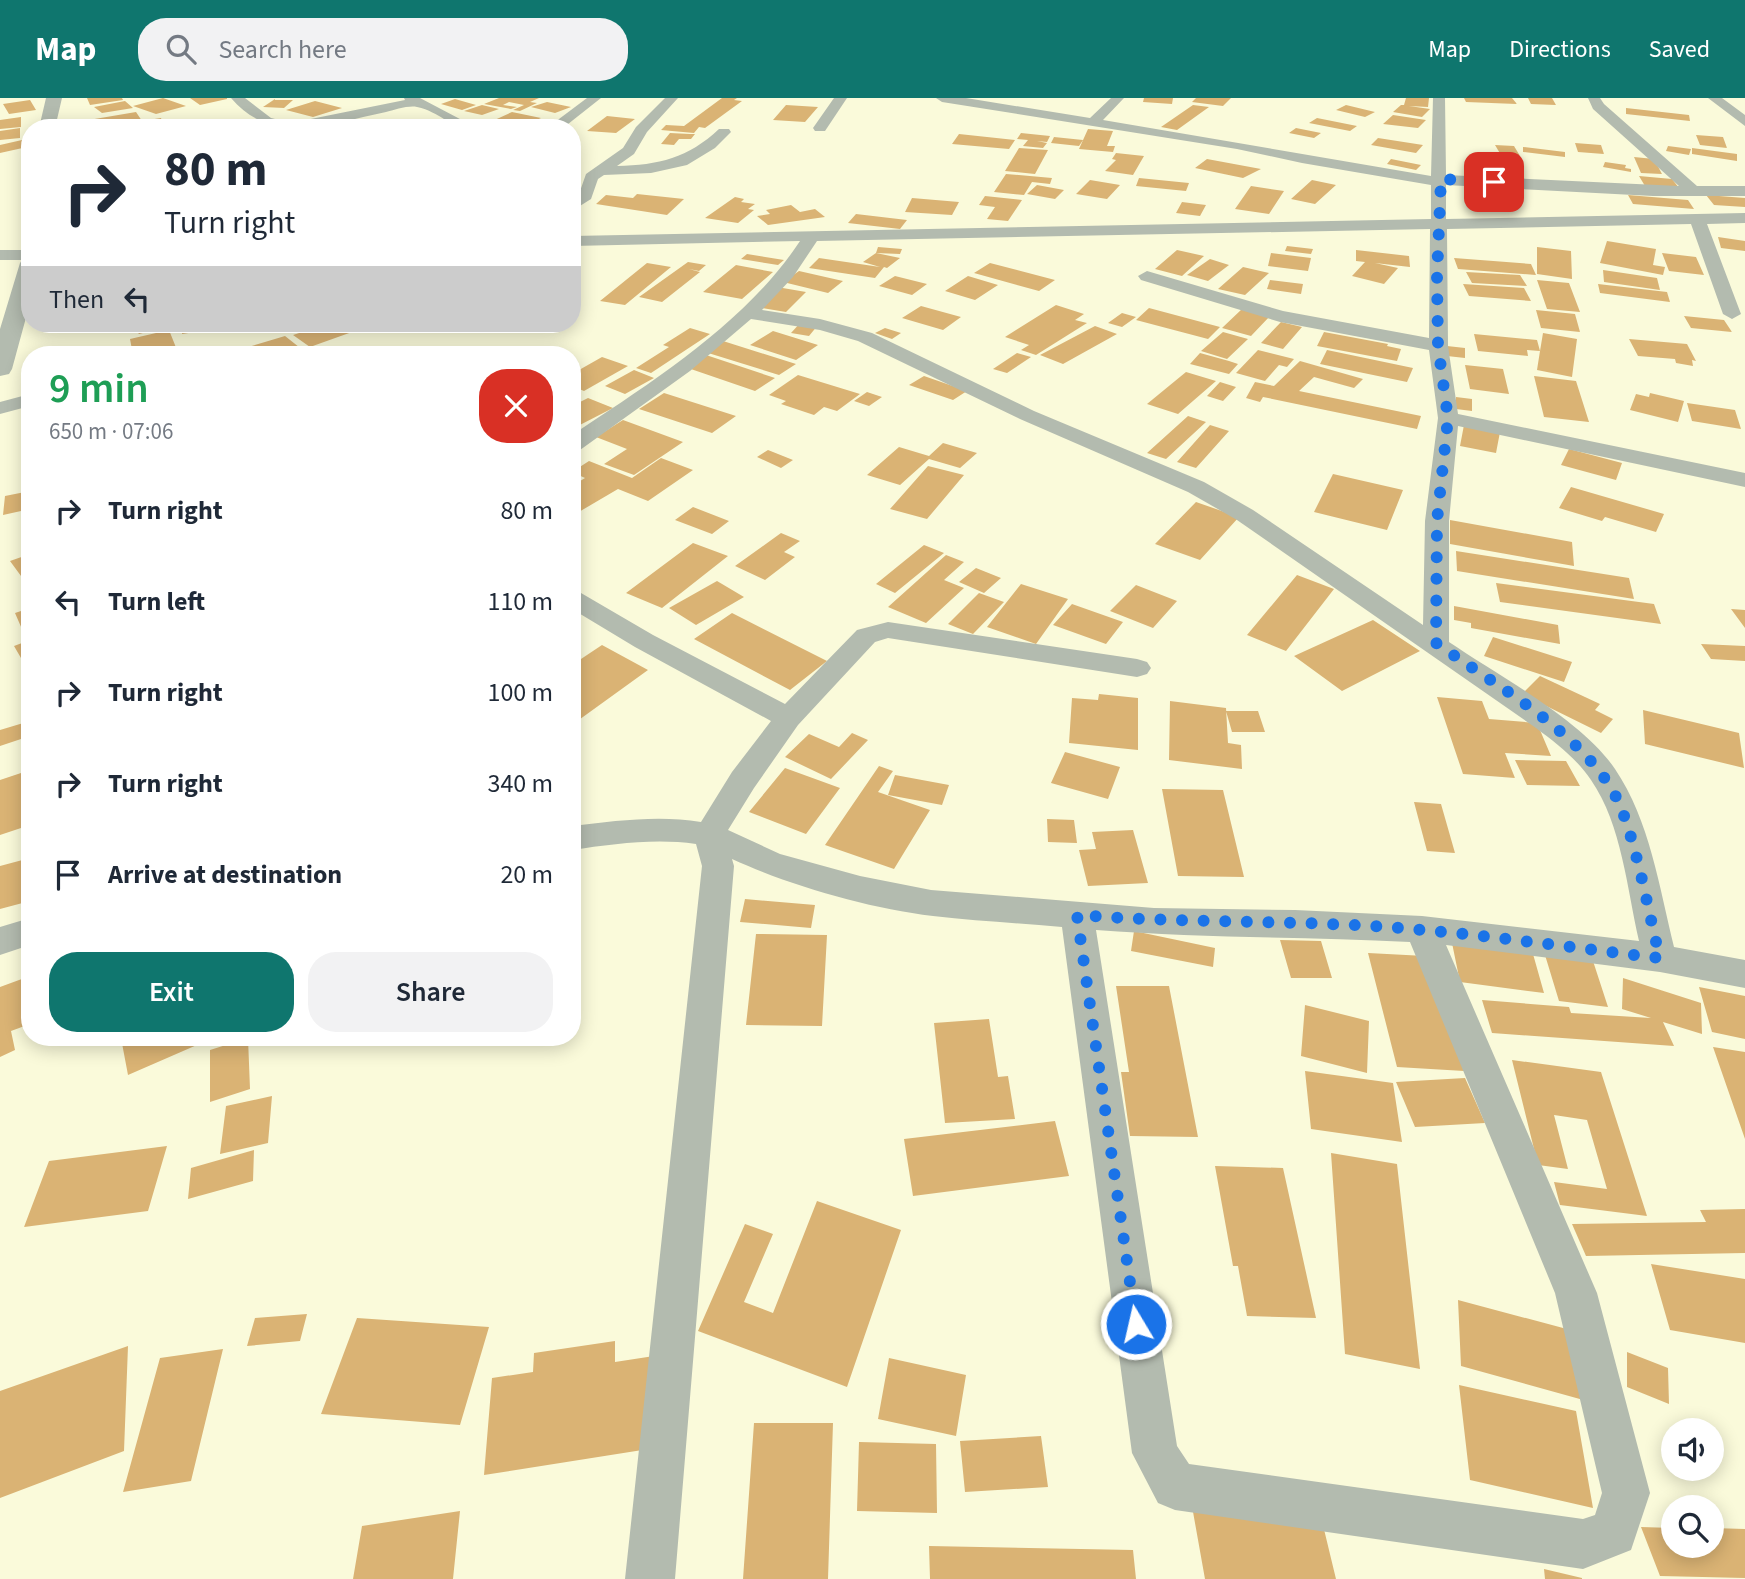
<!DOCTYPE html>
<meta charset="utf-8">
<style>
:root{--surface:#fff;--page:#f2f2f3;--text:#1f2937;--muted:#747a83;--accent:#0f766e}
body{margin:0;font-family:"Source Sans 3",sans-serif;background:var(--page);color:var(--text);height:100vh;display:flex;flex-direction:column;font-size:26px;white-space:nowrap}
*{box-sizing:border-box;margin:0}
p{font-size:23px;color:var(--muted)}
.icon{flex:none;width:38px;height:38px;fill:none;stroke:currentColor;stroke-width:2;stroke-linecap:round;stroke-linejoin:round}
.map{position:relative;flex:1;overflow:hidden}
.panel{position:absolute;left:21px;top:248px;width:560px;height:700px;display:flex;flex-direction:column;background:var(--surface);border-radius:28px;box-shadow:0 4px 18px #0003}
.panel>*{flex:none}
.hud{position:absolute;left:21px;top:21px;width:560px;height:214px;border-radius:28px;box-shadow:0 4px 18px #0003;background:#fff;color:var(--text);overflow:hidden}
.buttons{position:absolute;left:1661px;top:1320px;display:grid;gap:14px}
.buttons a{display:grid;place-items:center;width:63px;height:63px;border-radius:50%;background:var(--surface);box-shadow:0 4px 18px #0003;font-size:35px}
.pin{position:absolute;display:grid;place-items:center;width:60px;height:60px;color:#fff;margin:-30px;border-radius:14px;box-shadow:0 4px 10px #0006}
.me{position:absolute;width:77px;margin:-38px;rotate:351deg;stroke-linejoin:round;filter:drop-shadow(0 0 5px #0008)}
.turn{display:flex;align-items:center;gap:24px;height:147px;padding:0 28px;font-size:32px}
.turn .icon{width:91px;height:91px;stroke-width:2.5}
.turn b{display:block;font-size:49px;line-height:60px}
.then{display:flex;align-items:center;height:66px;padding:0 28px;background:#0003;gap:14px;font-size:26px}
.round{display:grid;place-items:center;flex:none;width:74px;height:74px;border-radius:28px;background:var(--page)}
.headline{display:flex;align-items:center;justify-content:space-between;height:119px;padding:0 28px}
h1{font-size:42px;font-weight:600;line-height:52px;color:#1e9e55}
.primary-button{display:flex;gap:14px;margin-top:auto;padding:14px 28px}
.primary-button a{flex:1;height:80px;border-radius:28px;background:var(--accent);color:#fff;font-size:28px;font-weight:600;line-height:80px;text-align:center}
.primary-button a+a{background:var(--page);color:var(--text)}
ul{padding:0;list-style:none}
li{display:flex;align-items:center;gap:21px;height:91px;padding:0 28px}
li div{flex:1}
li b{display:block;font-size:26px}
li em{font-style:normal}
header{display:flex;align-items:center;gap:42px;box-sizing:border-box;height:98px;padding:0 35px;background:var(--accent);color:#fff}
header strong{font-size:33px}
nav{display:flex;gap:38px;margin-inline-start:auto;font-size:24px}
.search{width:490px;height:63px;background:var(--page);display:flex;align-items:center;gap:18px;box-sizing:border-box;padding:0 24px;border-radius:28px;color:var(--muted);font-size:26px}
.map>svg:first-child{display:block}
</style>
<header>
<strong>Map</strong>
<div class="search"><svg class="icon" aria-label="search" viewBox="0 0 24 24"><circle cx="10" cy="10" r="6"/><path d="M15 15l6 6"/></svg>Search here</div>
<nav><a>Map</a><a>Directions</a><a>Saved</a></nav>
</header>
<div class="map">
<svg width="1745" height="1481" viewBox="0 0 1745 1481">
<rect width="100%" height="100%" fill="#fafada"/>
<path fill="#dab374" d="M87,0h35l1,2 -33,5z
M163,0l23,8 -30,8 -23,-8z
M190,0h37v1l-27,6z
M499,0h40l-9,4 7,1 -17,8 -7,-1 11,-5 -15,-3 -6,3 14,2 -6,2 -27,-5z
M722,0h15l-3,2 8,1 -37,27 -6,-1 -5,6 -33,-3 5,-5 18,1z
M1144,0h29l-1,6 -29,-2z
M1196,0h35l-8,8 -31,-4z
M1406,0h23l-1,9 -19,-1 21,3 -8,8 -29,-5 8,-7h3z
M1464,0h48l5,6 -51,-2z
M1528,0h24l4,7 -25,-1z
M275,1v1h18l-9,8 -21,-1z
M455,1l21,6 -14,5 -21,-6z
M30,2l6,10 -27,4 -6,-10z
M125,3l8,7 -31,5 -8,-6z
M315,3l27,7 -29,9 -27,-7z
M547,4l24,5 -16,6 -24,-6z
M482,7l17,4 -17,6 -18,-4z
M786,7l32,2 -13,15 -32,-2z
M1193,7l16,2 -32,23 -16,-3z
M1346,7l29,7 -10,5 -29,-7z
M1626,10l63,7 1,6 -64,-7z
M136,14l6,9 19,-3 3,10h-27l-1,-7 -42,7h-20l-3,-5z
M512,14l29,6 -22,10 -31,-5z
M1393,17l33,5 -8,8 -35,-4z
M607,18l28,3 -19,14 -29,-2z
M21,19v10l-21,2v-9z
M1317,20l40,8 -7,5 -41,-8z
M20,30v10l-20,2v-9z
M1296,30l25,5 -7,5 -25,-5z
M1088,31l25,2 -6,15h8l-2,6 -34,-3z
M670,35l20,1h5l-4,5h-12l-5,6 -13,-1z
M1021,35l29,3 -3,6 -10,-1 10,2 -4,5 -20,-2 5,-6 -11,-1z
M959,36l56,6 -6,9 -57,-5z
M1696,37l27,2 4,11 -27,-3z
M1054,39l29,3 -4,6 -28,-3z
M1378,40l45,7 -7,8 -45,-8z
M22,42l5,7 -27,6v-8z
M1575,45l26,2 3,9 -26,-2z
M1495,47l19,1 6,10 -19,-1z
M1668,48l23,3 -2,6 -23,-4z
M1523,49l42,5v5l-42,-5z
M1019,50l29,2 -13,24 -30,-3z
M1692,50l45,6v7l-45,-7z
M1116,55l28,3 -11,19 -28,-4 11,-11 -4,-1z
M1634,59l20,2 8,15 -21,-1z
M1207,61l54,10 -18,9 -48,-10z
M1391,61l30,6 -5,5 -29,-6z
M1605,64l21,3 -1,3 6,1v3l-28,-5z
M1006,76l46,4 -2,6 -18,-2 -8,13 -30,-3z
M1639,78l33,3 7,9 -34,-2z
M1139,80l50,5 -3,8 -50,-5z
M1090,82l30,5 -13,14 -31,-5z
M1312,82l24,5 -21,19 -24,-5z
M1037,87l27,5 -9,9 -28,-5z
M1251,88l33,5 -15,23 -34,-5z
M637,96l47,5 -17,16 -71,-11 10,-9 27,3z
M1628,97l60,5 6,9 -61,-5z
M1706,97l39,3v9l-31,-2z
M985,98l37,4 -14,21 -21,-2 8,-12 -16,-2z
M735,99l9,2 -3,3 14,2 -7,5 6,1 -16,13 -33,-5z
M912,100l47,4 -7,13 -47,-3z
M1182,104l24,3 -6,11 -24,-3z
M791,107l9,7 15,-3 10,8 -57,8 -11,-9 13,-2 -4,-4z
M856,116l51,6 -7,9 -52,-6z
M1718,139l27,4v10l-24,-3z
M1607,143l49,8 -3,16 12,2 -2,8 -63,-12z
M1287,148l26,3 -2,5 -26,-3z
M878,149l24,2 -2,5 -24,-1z
M1537,149l34,4 1,28 -35,-5z
M1177,152l27,6 -22,20 -27,-7z
M1356,152l53,6 1,11 -35,-4 23,5 -14,16 -32,-8 13,-14 -9,-1z
M876,155l24,5 -13,10 -3,-1 -9,11 -66,-10 10,-10 61,9 -17,-5z
M1271,155l40,5 -3,13 -40,-5z
M1662,155l34,4 8,18 -35,-4z
M747,156l37,6 -6,5 -37,-6z
M1454,160l77,6 5,11 -78,-6z
M1210,161l19,6 -21,16 -21,-6z
M688,164l18,3 -7,6 -10,-2 11,3 -38,30 -23,-5z
M647,165l24,4 -46,38 -25,-4z
M990,165l65,17 -16,11 -65,-18z
M736,167l37,7 -31,27 -39,-7z
M1243,169l26,6 -24,22 -27,-6z
M1603,172l54,8 3,12 -56,-8z
M799,173l44,10 -15,12 -45,-11z
M1466,174l54,3 7,11 -55,-3z
M895,178l32,8 -15,11 -33,-9z
M968,178l30,9 -23,15 -30,-9z
M1270,182l33,4 -2,10 -34,-5z
M1537,182l32,3 11,29 -33,-3z
M1463,186l61,4 7,13 -62,-5z
M1598,186l69,8 3,10 -70,-9z
M777,189l29,5 -20,20 -30,-5z
M1056,207l28,9 -9,6 12,3 -51,32 -15,-5 8,-5 -24,-8z
M921,208l40,11 -18,13 -41,-12z
M1149,210l71,19 -12,12 -72,-19z
M1242,211l28,7 -19,20 -29,-8z
M1536,212l39,4 5,18 -39,-4z
M1122,215l14,4 -14,10 -14,-4z
M1684,218l40,4 8,12 -41,-4z
M801,224l17,3 -9,11 -18,-3z
M1281,224l21,5 -19,22 -22,-6z
M155,226l19,1 -35,9 -4,-5z
M183,226h44v3l-45,7z
M327,226h33l6,3 -56,20 -17,-12z
M1095,228l22,8 -54,30 -23,-9z
M690,230l20,6 -59,39 -15,-5 33,-21 -6,-2z
M885,230l16,5 -9,6 -17,-6z
M169,232l10,25h-46l-3,-16z
M773,233l45,14 -22,15 -46,-15z
M1223,234l25,7 -21,20 -26,-8z
M1324,234l64,12 -1,2 14,3 -4,12 -80,-15z
M1543,235l34,6 -5,38 -35,-7 3,-19 -13,-1 1,6 -50,-5 -4,-17 63,6 3,11z
M285,238l19,15 -14,4h-45l-7,-5z
M1629,241l58,5 9,17 -4,-1 1,6 -17,-3 -1,-4 -37,-3z
M723,243l73,23 -17,11 -74,-23z
M1447,248l18,2v10l-18,-2z
M332,249l13,8h-36z
M1258,252l36,9 -7,8 -8,-2 -14,16 -29,-8z
M1327,252l86,18 -6,14 -87,-18z
M1017,255l14,4 -24,16 -14,-4z
M1200,255l29,8 9,3 -9,10 -39,-10z
M706,257l69,23 -20,13 -70,-24z
M602,259l26,9 -44,25 -12,-5v-12z
M1300,263l63,18 -9,9 -40,-11 -15,14 122,25 -4,13 -154,-32 -3,5 -14,-4 9,-16 19,4z
M1465,267l38,4 6,25 -39,-5z
M634,272l20,8 -29,16 -20,-8z
M1186,274l30,9 -38,33 -31,-10z
M798,277l62,19 -23,17 -13,-4 -10,8 -33,-11 5,-3 -17,-6z
M924,278l43,15 -14,9 -44,-15z
M1534,278l42,5 13,41 -45,-5z
M1220,284l16,5 -13,14 -16,-5z
M867,294l15,5 -13,9 -15,-5z
M664,295l72,23 -24,17 -73,-24z
M1650,295l34,8 -6,21 -48,-12 6,-16 13,3z
M1456,299l16,2v12l-16,-2z
M588,300l25,10 -41,21v-23z
M1687,305l48,7 6,19 -49,-8z
M1188,318l18,6 -40,37 -19,-6z
M623,322l60,22 -49,33 -30,-11 23,-15 -31,-12z
M1210,327l19,6 -33,37 -19,-6z
M1464,327l36,7 -4,21 -36,-7z
M943,345l34,10 -17,15 -31,-9 -29,26 -33,-10 32,-28 30,9z
M1569,351l53,14 -6,17 -55,-15z
M768,352l25,10 -12,8 -24,-11z
M661,360l32,12 -45,31 -30,-12 -46,27v-30l13,-8 -13,-6 17,-11 43,17z
M928,368l36,9 -37,44 -37,-10z
M1333,376l70,16 -16,40 -73,-18z
M1571,389l93,27 -8,18 -51,-15 -3,4 -43,-13z
M30,393v18l-27,6 2,-19z
M1196,404l43,15 -39,43 -45,-16z
M693,409l36,14 -17,13 -37,-14z
M1450,422l122,22 2,24 -124,-22z
M781,435l19,8 -16,11 11,5 -30,23 -30,-14z
M693,445l35,13 -66,52 -36,-15z
M924,447l20,8 -49,40 -19,-9z
M1456,453l173,27 5,21 -177,-28z
M30,456v19l-9,3 -11,-15z
M946,457l18,7 -20,18 20,8 -38,35 -38,-16z
M976,470l25,10 -17,15 -25,-11z
M1297,477l37,14 -48,62 -39,-16z
M717,483l27,16 -48,28 -27,-17z
M1496,485l158,21 7,20 -161,-22z
M1021,486l47,15 -32,45 -49,-17z
M1136,487l41,16 -24,27 -43,-17z
M979,495l25,9 -31,32 -25,-10z
M1072,506l51,18 -17,22 -53,-19z
M1454,508l104,19 2,19 -89,-16v-5l-17,-3z
M30,510v26l-5,2 -10,-23z
M1731,511l14,1v18z
M732,515l95,48 -37,29 -96,-51z
M1373,522l47,31 -78,40 -48,-35z
M1493,539l79,25 -8,20 -80,-26z
M30,542v29l-2,1 -14,-24z
M1701,546l44,2v15l-34,-2z
M602,547l46,25 -72,52 -4,-3v-54z
M1540,578l60,28 -5,6 18,9 -12,14 -79,-39z
M1099,596l39,4v52l-69,-7 3,-45 26,2z
M1437,599l45,4 7,18 48,4 14,33 -46,-3 10,25 -52,-4z
M1170,603l56,7 2,35 13,2 1,24 -73,-9z
M1643,612l96,23 5,35 -99,-24z
M1226,613h32l7,21h-33z
M30,623v15l-30,10v-16z
M852,635l16,7 -37,39 -46,-22 24,-23 30,13z
M1065,654l55,15 -12,32 -57,-16z
M1515,662l51,1 14,25 -53,-1z
M879,668l14,5 -15,21 52,18 -36,59 -69,-24z
M785,670l55,20 -34,46 -57,-22z
M30,672v55l-30,10v-55z
M895,677l54,10 -7,20 -54,-10z
M1162,691l61,1 21,87 -66,-1z
M1414,704l27,2 14,49 -28,-2z
M1047,721l27,1 3,23 -29,-1z
M1133,732l15,53 -60,3 -9,-36 17,-1 -4,-17z
M30,760v43l-30,8v-43z
M745,801l70,6 -4,23 -71,-6z
M1134,833l81,17 -2,19 -82,-16z
M756,836l71,1 -5,91 -76,-1z
M1280,842l41,1 11,37h-41z
M1452,845l81,11 11,39 -84,-11z
M1368,855l76,4 37,115 -84,-5z
M1545,857l48,6 15,46 -49,-6z
M30,878v48l-19,7 4,19 -15,7v-70z
M1623,880l78,25 1,31 -39,-12 11,24 -182,-13 -10,-33 87,7 2,6 80,5 -29,-9z
M1116,888h53l29,151 -68,-1 -9,-64h8z
M1699,889l46,9v43l-33,-7z
M1305,907l64,16 -2,52 -66,-17z
M989,921l9,58 10,-1 7,43 -70,4 -11,-100z
M121,940h92l-85,37z
M248,940l2,51 -40,13v-52z
M1713,949l32,5v87z
M1512,962l89,12 46,144 -87,-11 -6,-23 53,7 -20,-69 -33,-5 14,54 -30,-4z
M1305,973l88,12 9,59 -91,-13z
M1465,980l20,45 -70,4 -19,-45z
M272,998l-4,47 -48,11 6,-48z
M1055,1023l14,55 -156,20 -9,-57z
M167,1048l-19,65 -124,16 25,-66z
M254,1052l-1,31 -65,18 3,-31z
M1331,1055l66,11 23,205 -75,-15z
M1215,1068l68,2 33,150 -69,-2 -9,-50h-5z
M817,1103l84,29 -54,157 -149,-56 47,-107 28,10 -29,68 29,11z
M1745,1111v44l-159,3 -14,-32 134,-2 -6,-12z
M1651,1166l94,15v64l-75,-13z
M1458,1202l120,32 9,69 -126,-35z
M307,1216l-7,27 -53,5 8,-28z
M357,1220l132,9 -29,98 -139,-11z
M615,1243v21l39,-6 1,92 -171,27 8,-97 41,-6 1,-19z
M128,1248l-4,105 -124,47v-107z
M223,1251l-32,132 -68,11 37,-134z
M1627,1254l41,16 1,36 -42,-17z
M889,1260l77,17 -10,61 -78,-17z
M1459,1287l117,26 17,97 -123,-28z
M754,1325h79l-5,156h-85z
M1041,1338l7,51 -83,5 -5,-51z
M859,1344l77,2 1,69 -80,-2z
M1315,1394l21,87h-131l-15,-84z
M460,1413l-7,68h-100l9,-53z
M1641,1429l32,1v17h39v-17l33,1v49l-85,-2z
M929,1448l204,4 3,29h-206z
M1544,1471l38,9v1h-37z"/>
<g fill="none" stroke-linecap="round" stroke-linejoin="round">
<path fill="#b3bbaf" fill-rule="evenodd" d="M231,0h14l26,20 20,5 114,-23 -1,-2h16l57,30c-30,0 -36,-16 -60,-21 -8,-2 -23,3 -31,5 -56,11 -112,36 -155,-14z
M587,0h14l-38,30h-16z
M665,0h13l-31,34 -13,22 -17,12c42,-1 71,-8 102,-37h10l2,3 -16,16 -28,17 -36,8 -47,2 -6,4 -7,20 -19,12v-12l7,-5 7,-20 37,-26 13,-21z
M834,0h13l-22,33h-10l-2,-3z
M936,0h30l124,20 21,-20h13l-21,22 328,56 2,-78h12l1,77 233,11 -86,-77 -5,-11h12l4,6 93,82h48v10h-92l-207,-11v34l299,-6v10l-38,1 34,90 -9,5 -9,-5 -32,-90 -244,5 1,117 10,68 287,59v14l-287,-61 -9,95v121c50,34 133,78 166,127 35,52 44,118 59,178l71,13v28l-85,-16 -214,-27 151,348 53,200 -19,57 -48,19 -408,-59 -17,-7 -26,-50 -70,-526c-43,-4 -86,-6 -129,-11 -65,-8 -142,-30 -201,-57l2,7 -59,713h-50l77,-713 -6,-22c-41,-6 -83,0 -124,6v-24c43,-5 86,-11 129,-4l31,-50 39,-51 -136,-74 -63,-38v-19l9,3 72,42 132,69 72,-74 31,-8 249,37 10,3 4,6 -4,6 -10,3 -249,-39 -13,4 -77,83 -44,63 -26,42 52,24 80,22 71,14 223,18 141,2 127,6 217,25c-12,-52 -17,-116 -48,-161 -14,-21 -35,-37 -55,-52l-299,-208 -49,-28 -168,-73 -162,-78 -38,-11 -69,-11 -61,52 -110,79 -8,1v-16c80,-53 175,-113 228,-194l-228,5v-10l859,-17v-34l-129,-22 -65,-14 -295,-47zM1430,131l-1,109 -146,-27 -136,-40 -9,5 3,4 139,42 149,28 9,68 -13,103 -2,104 -170,-115 -49,-28 -170,-71 -162,-78 -52,-14 -58,-9 31,-33 24,-36zM1096,832c104,8 210,7 314,12l145,351 47,200 -7,22 -12,4 -394,-55 -12,-18z
M1708,0h14l23,17v11z
M0,152h30v10h-30z
M208,251l10,6h-22l3,-4z
M30,296v12l-30,8v-12z
M30,820v27l-30,10v-28z"/>
<path fill="#b3bbaf" fill-rule="evenodd" d="M46,0h16l-7,30h-16z
M30,159v46l-18,66 -3,5 -9,2v-47l20,-66 3,-4z"/>
</g>
<g fill="none" stroke-linecap="round" stroke-linejoin="round">
<path stroke="#1a73e8" stroke-width="12" stroke-dasharray="0 21.6" d="M1136,1226l-59,-409c115,9 231,4 346,15 79,7 158,19 237,28 -12,-47 -20,-98 -37,-145 -25,-72 -127,-127 -187,-170l1,-122 11,-103 -10,-72 -1,-70 4,-97 53,3"/>
</g>
</svg>
<div class="buttons">
<a><svg class="icon" aria-label="sound" viewBox="0 0 24 24"><path d="M4 9h4l5-4v14l-5-4H4zM17 9q2 3 0 6"/></svg></a>
<a><svg class="icon" aria-label="search" viewBox="0 0 24 24"><circle cx="10" cy="10" r="6"/><path d="M15 15l6 6"/></svg></a>
</div>
<div class="pin" style="left:1494px;top:84px;background:#d93025"><svg class="icon" aria-label="arrive" viewBox="0 0 24 24"><path d="M6 21V4h12l-3 4 3 4H6"/></svg></div>
<svg class="me" style="left:1136px;top:1226px" viewBox="-20 -20 40 40"><circle r="17" fill="#1a73e8" stroke="#fff" stroke-width="3"/><path d="M0-11L8 9 0 5-8 9z" fill="#fff"/></svg>
<div class="hud">
<div class="turn"><svg class="icon" aria-label="right" viewBox="0 0 24 24"><path d="M7 20v-9h11M14 6l5 5-5 5"/></svg><div><b>80 m</b>Turn right</div></div>
<div class="then">Then<svg class="icon" aria-label="left" viewBox="0 0 24 24"><path d="M17 20v-9H6M10 6l-5 5 5 5"/></svg></div>
</div>
<section class="panel">
<div class="headline"><div><h1>9 min</h1><p>650 m · 07:06</p></div><a class="round" style="background:#d93025;color:#fff"><svg class="icon" aria-label="close" viewBox="0 0 24 24"><path d="M6 6l12 12M18 6L6 18"/></svg></a></div>
<ul>
<li><svg class="icon" aria-label="right" viewBox="0 0 24 24"><path d="M7 20v-9h11M14 6l5 5-5 5"/></svg><div><b>Turn right</b></div><em>80 m</em></li>
<li><svg class="icon" aria-label="left" viewBox="0 0 24 24"><path d="M17 20v-9H6M10 6l-5 5 5 5"/></svg><div><b>Turn left</b></div><em>110 m</em></li>
<li><svg class="icon" aria-label="right" viewBox="0 0 24 24"><path d="M7 20v-9h11M14 6l5 5-5 5"/></svg><div><b>Turn right</b></div><em>100 m</em></li>
<li><svg class="icon" aria-label="right" viewBox="0 0 24 24"><path d="M7 20v-9h11M14 6l5 5-5 5"/></svg><div><b>Turn right</b></div><em>340 m</em></li>
<li><svg class="icon" aria-label="arrive" viewBox="0 0 24 24"><path d="M6 21V4h12l-3 4 3 4H6"/></svg><div><b>Arrive at destination</b></div><em>20 m</em></li>
</ul>
<div class="primary-button"><a>Exit</a><a>Share</a></div>
</section>
</div>
